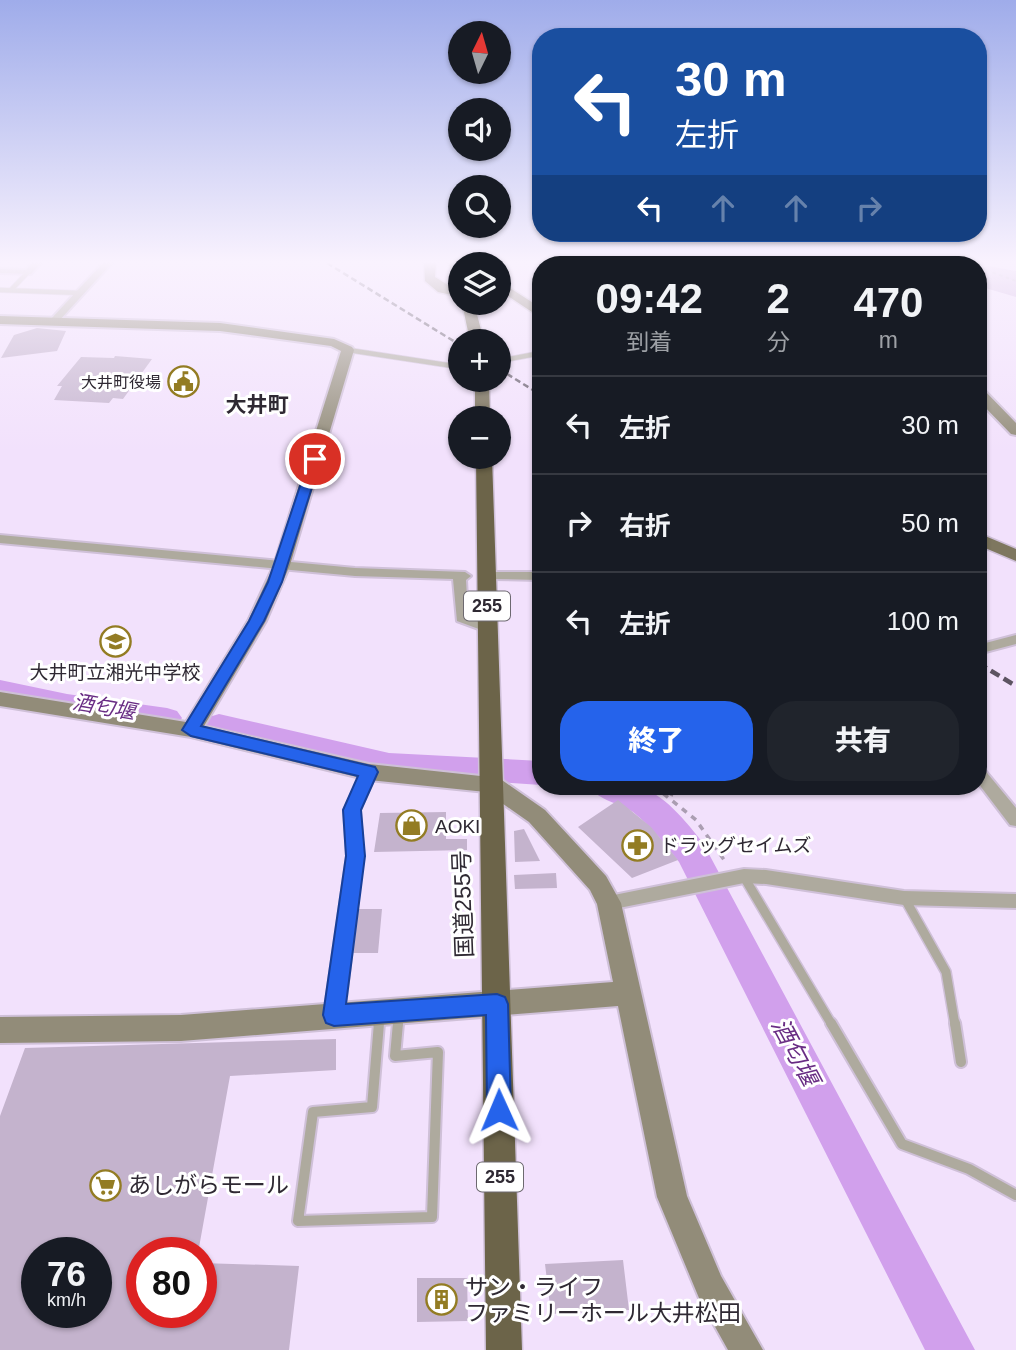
<!DOCTYPE html>
<html lang="ja">
<meta charset="utf-8">
<style>
:root{--surface:#171b24;--page:#20242c;--text:#f1f3f6;--muted:#9ea1a6;--line:#363941;--accent:#2563eb}
body{margin:0;font-family:Arial,"Noto Sans JP",sans-serif;background:var(--page);color:var(--text);height:100vh;display:flex;flex-direction:column;font-size:26px;white-space:nowrap}
*{box-sizing:border-box;margin:0}
p{font-size:23px;color:var(--muted)}
.icon{flex:none;width:38px;height:38px;fill:none;stroke:currentColor;stroke-width:2;stroke-linecap:round;stroke-linejoin:round}
.map{position:relative;flex:1;overflow:hidden}
.drawer{position:absolute;left:532px;top:256px;width:455px;height:539px;display:flex;flex-direction:column;background:var(--surface);border-radius:28px;box-shadow:0 2px 5px #0004}
.drawer>*{flex:none}
.guide{position:absolute;left:532px;top:28px;width:455px;height:214px;border-radius:28px;box-shadow:0 2px 5px #0004;background:#1a4fa0;color:#fff;overflow:hidden}
.needle{width:46px;rotate:5deg}
.buttons{position:absolute;left:448px;top:21px;display:grid;gap:14px}
.buttons a{display:grid;place-items:center;width:63px;height:63px;border-radius:50%;background:var(--surface);box-shadow:0 2px 5px #0004;font-size:35px}
.speed{position:absolute;left:21px;top:1237px;display:flex;gap:14px;font-size:35px;font-weight:700;text-align:center}
.speed>*{display:grid;place-content:center;width:91px;height:91px;border-radius:50%;background:var(--surface);box-shadow:0 2px 5px #0004;line-height:1}
.speed small{font-size:18px;font-weight:400}
.speed .limit{border:10px solid #d22;background:#fff;color:#111}
.pin{position:absolute;display:grid;place-items:center;width:60px;height:60px;color:#fff;margin:-30px;border:4px solid #fff;border-radius:50%;box-shadow:0 2px 7px #0007}
.me{position:absolute;width:77px;margin:-38px;rotate:359deg;stroke-linejoin:round;filter:drop-shadow(0 0 5px #0008)}
.turn{display:flex;align-items:center;gap:24px;height:147px;padding:0 28px;font-size:32px}
.turn .icon{width:91px;height:91px;stroke-width:2.5}
.turn b{display:block;font-size:49px;line-height:60px}
.lanes{display:flex;align-items:center;height:66px;padding:0 28px;background:#0003;justify-content:center;gap:35px;direction:ltr}
.lanes .off{opacity:.35}
.eta{display:flex;justify-content:space-evenly;align-items:center;height:119px;text-align:center}
.eta b{font-size:42px;font-weight:800;line-height:49px}
.button{display:flex;gap:14px;margin-top:auto;padding:14px 28px}
.button a{flex:1;height:80px;border-radius:28px;background:var(--accent);color:#fff;font-size:28px;font-weight:800;line-height:80px;text-align:center}
.button a+a{background:var(--page);color:var(--text)}
ul{padding:0;list-style:none}
li{display:flex;align-items:center;gap:21px;height:98px;padding:0 28px;border-top:2px solid var(--line)}
li div{flex:1}
li b{display:block;font-size:26px}
li em{font-style:normal}
.map>svg:first-child{display:block}
</style>
<div class="map">
<svg width="1016" height="1350" viewBox="0 0 1016 1350">
<rect width="100%" height="100%" fill="#f2e1fc"/>
<path fill="#c9abda" d="M988,266l28,5v26l-34,-10 -4,-7v-9z"/>
<g fill="none" stroke-linecap="round" stroke-linejoin="round">
<path fill="#d1a0ec" fill-rule="evenodd" d="M0,680l67,14 100,14 10,3 5,7 -5,7 -10,3 -100,-14 -67,-14z
M219,714l170,39 152,8v24l-152,-10 -180,-42 -5,-8 5,-8z
M590,786c14,-1 32,-3 45,0 28,5 52,37 68,57l272,507h-50l-246,-488c-14,-18 -28,-36 -46,-50 -14,-10 -34,-10 -43,-26z"/>
</g>
<path fill="#c4b3cd" fill-rule="evenodd" d="M37,328l29,3 -9,20 -56,7 13,-23z
M115,356l37,3 -29,40 -10,-1 -4,5 -55,-3 8,-14h-5l24,-29 33,1z
M618,800l33,27 27,33 -46,18 -54,-51z
M446,812v27h21v11l-93,2 6,-39z
M524,829l16,32 -25,1 -1,-31z
M556,873l1,15 -42,1 -1,-14z
M354,909h28l-4,44h-28z
M336,1039v31l-106,6 -32,177h-56v59h59v-49l98,3 -10,84h-289v-234l25,-68zM37,1253h59v59h-59z
M623,1260l6,50 -78,4 -6,-50z
M417,1278h50l1,43 -51,1z"/>
<g fill="none" stroke-linecap="round" stroke-linejoin="round">
<defs>
<path id="lane-far2" d="M0,290l81,3
M11,290l17,-18
M348,350l112,17
M499,361l42,-8"/>
<path id="lane-far1" d="M744,877l88,148
M905,899l41,73 9,53
M378,1025l1,-7
M398,1025l1,-10"/>
<path id="lane" d="M379,1023l-7,84 -59,5 -15,109 134,-4 6,-165 -43,4 3,-33
M831,1023l71,121 67,25 47,26
M955,1023l6,39"/>
<path id="street" d="M32,263h9l-10,11 -31,-1v-4l26,1z
M103,263h9l-55,60h-6v-4z
M495,263h8l-1,18h-3v-17z
M616,263h8v1h-8z
M982,263l-4,3 -5,-2 1,-1z
M0,535l355,33 110,4 6,4 -5,4 2,36 24,9 2,3 -7,4 -30,-11 -4,-42 -98,-3 -355,-33z
M496,572h45v8l-49,-1 -2,-3 2,-3z
M1016,635v9l-38,10v-9z
M369,766l5,2 3,4 -17,38 3,46 -19,159 -3,6 -7,3 -7,-3 -3,-6 23,-159 -3,-46 20,-42z
M978,766l5,2 33,40v18l-6,-1 -32,-42z
M744,869l22,1 138,21 112,3v14l-112,-3 -138,-21 -22,-1 -135,27 -6,-2 -3,-5 3,-5 6,-2z"/>
<path id="secondary" d="M947,263h12l-12,1z
M0,316l220,7 114,16 18,8 2,3 -64,215 -24,56 -62,105 165,38 130,14 46,32 61,66 15,27 66,293 34,80 42,74h-35l-29,-52 -42,-101 -39,-191 -437,35 -181,2v-26l181,-2 432,-33 -16,-78 -7,-14 -61,-68 -43,-30 -117,-12 -178,-43 -191,-31v-14l186,30 62,-101 26,-56 67,-214 -10,-5 -111,-15 -220,-7z
M978,388l5,1 33,34v12l-5,-1 -33,-34z"/>
<path id="primary" d="M424,263h12l-1,14 21,13v6l-18,-4 -13,-11z
M469,263h12l1,1h-12z
M499,281l42,27v10l-42,-28z
M978,533l38,16v12l-38,-16z"/>
<path id="highway" d="M448,263h12v18l-4,-1z
M462,303h12l10,38h-14z
M475,380h14l1,38h-15z
M476,457h16l30,893h-36z"/>
</defs>
<use href="#lane-far2" stroke="#cfc0d8" stroke-width="6"/>
<use href="#lane-far1" stroke="#cfc0d8" stroke-width="12"/>
<use href="#lane" stroke="#cfc0d8" stroke-width="14"/>
<use href="#street" stroke="#cfc0d8" stroke-width="4"/>
<use href="#secondary" stroke="#cfc0d8" stroke-width="4"/>
<use href="#primary" stroke="#cfc0d8" stroke-width="3"/>
<use href="#highway" stroke="#cfc0d8" stroke-width="3"/>
<path stroke="#ab9eb2" stroke-width="2" stroke-dasharray="3.5 3.5" stroke-linecap="butt" d="M986,270l30,11"/>
<path stroke="#ab9eb2" stroke-width="3.5" stroke-dasharray="6 6" stroke-linecap="butt" d="M535,777l6,-7
M654,786l42,34 31,44
M671,796l4,-10"/>
<use href="#lane-far2" stroke="#aeaa9e" stroke-width="4.5"/>
<use href="#lane-far1" stroke="#aeaa9e" stroke-width="9"/>
<use href="#lane" stroke="#aeaa9e" stroke-width="10"/>
<use href="#street" fill="#aeaa9e" fill-rule="evenodd"/>
<use href="#secondary" fill="#928c79" fill-rule="evenodd"/>
<use href="#primary" fill="#7e775f" fill-rule="evenodd"/>
<use href="#highway" fill="#6c6449" fill-rule="evenodd"/>
<path stroke="#5d5462" stroke-width="2.5" stroke-dasharray="6 3.5" stroke-linecap="butt" d="M327,263l133,82
M499,369l42,26"/>
<path stroke="#5d5462" stroke-width="3.5" stroke-dasharray="8 4.5" stroke-linecap="butt" d="M538,393l3,2"/>
<path stroke="#5d5462" stroke-width="4.5" stroke-dasharray="10 5" stroke-linecap="butt" d="M978,663l38,23"/>
</g>
<linearGradient id="sky" x2="0" y2="1"><stop stop-color="#9facea"/><stop offset="0.58" stop-color="#f9f2fe"/><stop offset="1" stop-color="#f9f2fe" stop-opacity="0"/></linearGradient>
<rect width="1016" height="452" fill="url(#sky)"/>
<path fill="#2563eb" stroke="#184099" stroke-width="2" d="M315,456l6,3 -39,123 -18,39 -63,105 174,41 3,5 -17,38 4,46 -19,148 151,-10 8,3 3,7 3,106 -4,9 -8,3 -8,-3 -4,-9 -1,-95 -152,11 -8,-3 -3,-8 23,-159 -3,-46 15,-34 -167,-40 -9,-6 67,-109 19,-39 41,-123z"/>
<defs>
<symbol id="civic-ring" viewBox="-11 -11 22 22"><circle r="9.5" fill="#fff" stroke="#937c23" stroke-width="1.5"/><path d="M-.6-6.5H3V-4.5H.6V-3L4-1V1h2V6H-6V1h2V-1L-.6-3ZM-1.2 2.5V6h2.4V2.5Z" fill="#937c23"/></symbol>
<symbol id="school-ring" viewBox="-11 -11 22 22"><circle r="9.5" fill="#fff" stroke="#937c23" stroke-width="1.5"/><path d="M0-5L7-2L0 1L-7-2ZM-4 1L0 2.5L4 1V4Q0 6-4 4Z" fill="#937c23"/></symbol>
<symbol id="shop-ring" viewBox="-11 -11 22 22"><circle r="9.5" fill="#fff" stroke="#937c23" stroke-width="1.5"/><path d="M-5-2.5h2.3a2.7 3.5 0 0 1 5.4 0H5L5.5 6h-11ZM-1.5-2.5h3a1.5 2.3 0 0 0-3 0Z" fill="#937c23"/></symbol>
<symbol id="pharmacy-ring" viewBox="-11 -11 22 22"><circle r="9.5" fill="#fff" stroke="#937c23" stroke-width="1.5"/><path d="M-2-6h4v4h4v4h-4v4h-4v-4h-4v-4h4Z" fill="#937c23"/></symbol>
<symbol id="supermarket-ring" viewBox="-11 -11 22 22"><circle r="9.5" fill="#fff" stroke="#937c23" stroke-width="1.5"/><path d="M-6-5.5h2.5l.6 2H6L4.5 2H-2.5L-4.4-4H-6ZM-1.5 3.2a1.3 1.3 0 1 0 .1 0ZM3 3.2a1.3 1.3 0 1 0 .1 0Z" fill="#937c23"/></symbol>
<symbol id="building-ring" viewBox="-11 -11 22 22"><circle r="9.5" fill="#fff" stroke="#937c23" stroke-width="1.5"/><path d="M-4-6H4V6H1V3H-1V6H-4ZM-2.5-4.3h1.7v1.8h-1.7ZM.8-4.3h1.7v1.8H.8ZM-2.5-1h1.7V.8h-1.7ZM.8-1h1.7V.8H.8Z" fill="#937c23"/></symbol>
</defs>
<g fill-rule="evenodd">
<use href="#civic-ring" x="166" y="364" width="35" height="35"/>
<use href="#school-ring" x="98" y="624" width="35" height="35"/>
<use href="#shop-ring" x="394" y="808" width="35" height="35"/>
<use href="#pharmacy-ring" x="620" y="828" width="35" height="35"/>
<use href="#supermarket-ring" x="88" y="1168" width="35" height="35"/>
<use href="#building-ring" x="424" y="1282" width="35" height="35"/>
</g>
<g text-anchor="middle" stroke-width="6" stroke-linejoin="round" paint-order="stroke">
<g font-size="16" fill="#2f2933" stroke="#fff" text-anchor="end">
<text x="161" y="388">大井町役場</text>
</g>
<g fill="#fff" stroke="#6d6970" stroke-width="2">
<rect x="464" y="591.5" width="46" height="29" rx="5"/>
<rect x="477" y="1162.5" width="46" height="29" rx="5"/>
</g>
<g font-size="18" font-weight="bold" fill="#2f2933">
<text x="487" y="612">255</text>
<text x="500" y="1183">255</text>
</g>
<g font-size="19" fill="#2f2933" stroke="#fff" text-anchor="start">
<text x="115" y="679" text-anchor="middle">大井町立湘光中学校</text>
<text x="435" y="833">AOKI</text>
<text x="660" y="852">ドラッグセイムズ</text>
</g>
<g font-size="21" font-weight="bold" fill="#2f2933" stroke="#fff">
<text x="257" y="412">大井町</text>
</g>
<g font-size="21" font-style="italic" fill="#692d84" stroke="#fff">
<text transform="translate(104 707) rotate(10)" y="7">酒匂堰</text>
</g>
<g font-size="23" fill="#2f2933" stroke="#fff">
<text transform="translate(463 904) rotate(-92)" y="8">国道255号</text>
</g>
<g font-size="23" fill="#2f2933" stroke="#fff" text-anchor="start">
<text x="128" y="1193">あしがらモール</text>
<text x="465" y="1295">サン・ライフ<tspan x="465" dy="26">ファミリーホール大井松田</tspan></text>
</g>
<g font-size="24" font-style="italic" fill="#692d84" stroke="#fff">
<text transform="translate(795 1052) rotate(62)" y="8">酒匂堰</text>
</g>
</g>
</svg>
<div class="buttons">
<a><svg class="needle" viewBox="-14 -14 28 28"><path d="M0-13l5 13h-10z" fill="#e53935"/><path d="M0 13l5-13h-10z" fill="#9ea1a6"/></svg></a>
<a><svg class="icon" aria-label="sound" viewBox="0 0 24 24"><path d="M4 9h4l5-4v14l-5-4H4zM17 9q2 3 0 6"/></svg></a>
<a><svg class="icon" aria-label="search" viewBox="0 0 24 24"><circle cx="10" cy="10" r="6"/><path d="M15 15l6 6"/></svg></a>
<a><svg class="icon" aria-label="layers" viewBox="0 0 24 24"><path d="M12 4l9 5-9 5-9-5zM3 14l9 5 9-5"/></svg></a>
<a>+</a>
<a>−</a>
</div>
<div class="speed"><div>76<small>km/h</small></div><div class="limit">80</div></div>
<div class="pin" style="left:315px;top:459px;background:#d93025"><svg class="icon" aria-label="arrive" viewBox="0 0 24 24"><path d="M6 21V4h12l-3 4 3 4H6"/></svg></div>
<svg class="me" style="left:499px;top:1110px" viewBox="-20 -20 40 40"><path d="M0-17L14 15 0 8-14 15z" fill="#2563eb" stroke="#fff" stroke-width="4"/></svg>
<div class="guide">
<div class="turn"><svg class="icon" aria-label="left" viewBox="0 0 24 24"><path d="M17 20v-9H6M10 6l-5 5 5 5"/></svg><div><b>30 m</b>左折</div></div>
<div class="lanes"><svg class="icon" aria-label="left" viewBox="0 0 24 24"><path d="M17 20v-9H6M10 6l-5 5 5 5"/></svg><svg class="icon off" aria-label="ahead" viewBox="0 0 24 24"><path d="M12 20V5M6 11l6-6 6 6"/></svg><svg class="icon off" aria-label="ahead" viewBox="0 0 24 24"><path d="M12 20V5M6 11l6-6 6 6"/></svg><svg class="icon off" aria-label="right" viewBox="0 0 24 24"><path d="M7 20v-9h11M14 6l5 5-5 5"/></svg></div>
</div>
<section class="drawer">
<div class="eta">
<div><b>09:42</b><p>到着</p></div>
<div><b>2</b><p>分</p></div>
<div><b>470</b><p>m</p></div>
</div>
<ul>
<li><svg class="icon" aria-label="left" viewBox="0 0 24 24"><path d="M17 20v-9H6M10 6l-5 5 5 5"/></svg><div><b>左折</b></div><em>30 m</em></li>
<li><svg class="icon" aria-label="right" viewBox="0 0 24 24"><path d="M7 20v-9h11M14 6l5 5-5 5"/></svg><div><b>右折</b></div><em>50 m</em></li>
<li><svg class="icon" aria-label="left" viewBox="0 0 24 24"><path d="M17 20v-9H6M10 6l-5 5 5 5"/></svg><div><b>左折</b></div><em>100 m</em></li>
</ul>
<div class="button"><a>終了</a><a>共有</a></div>
</section>
</div>
